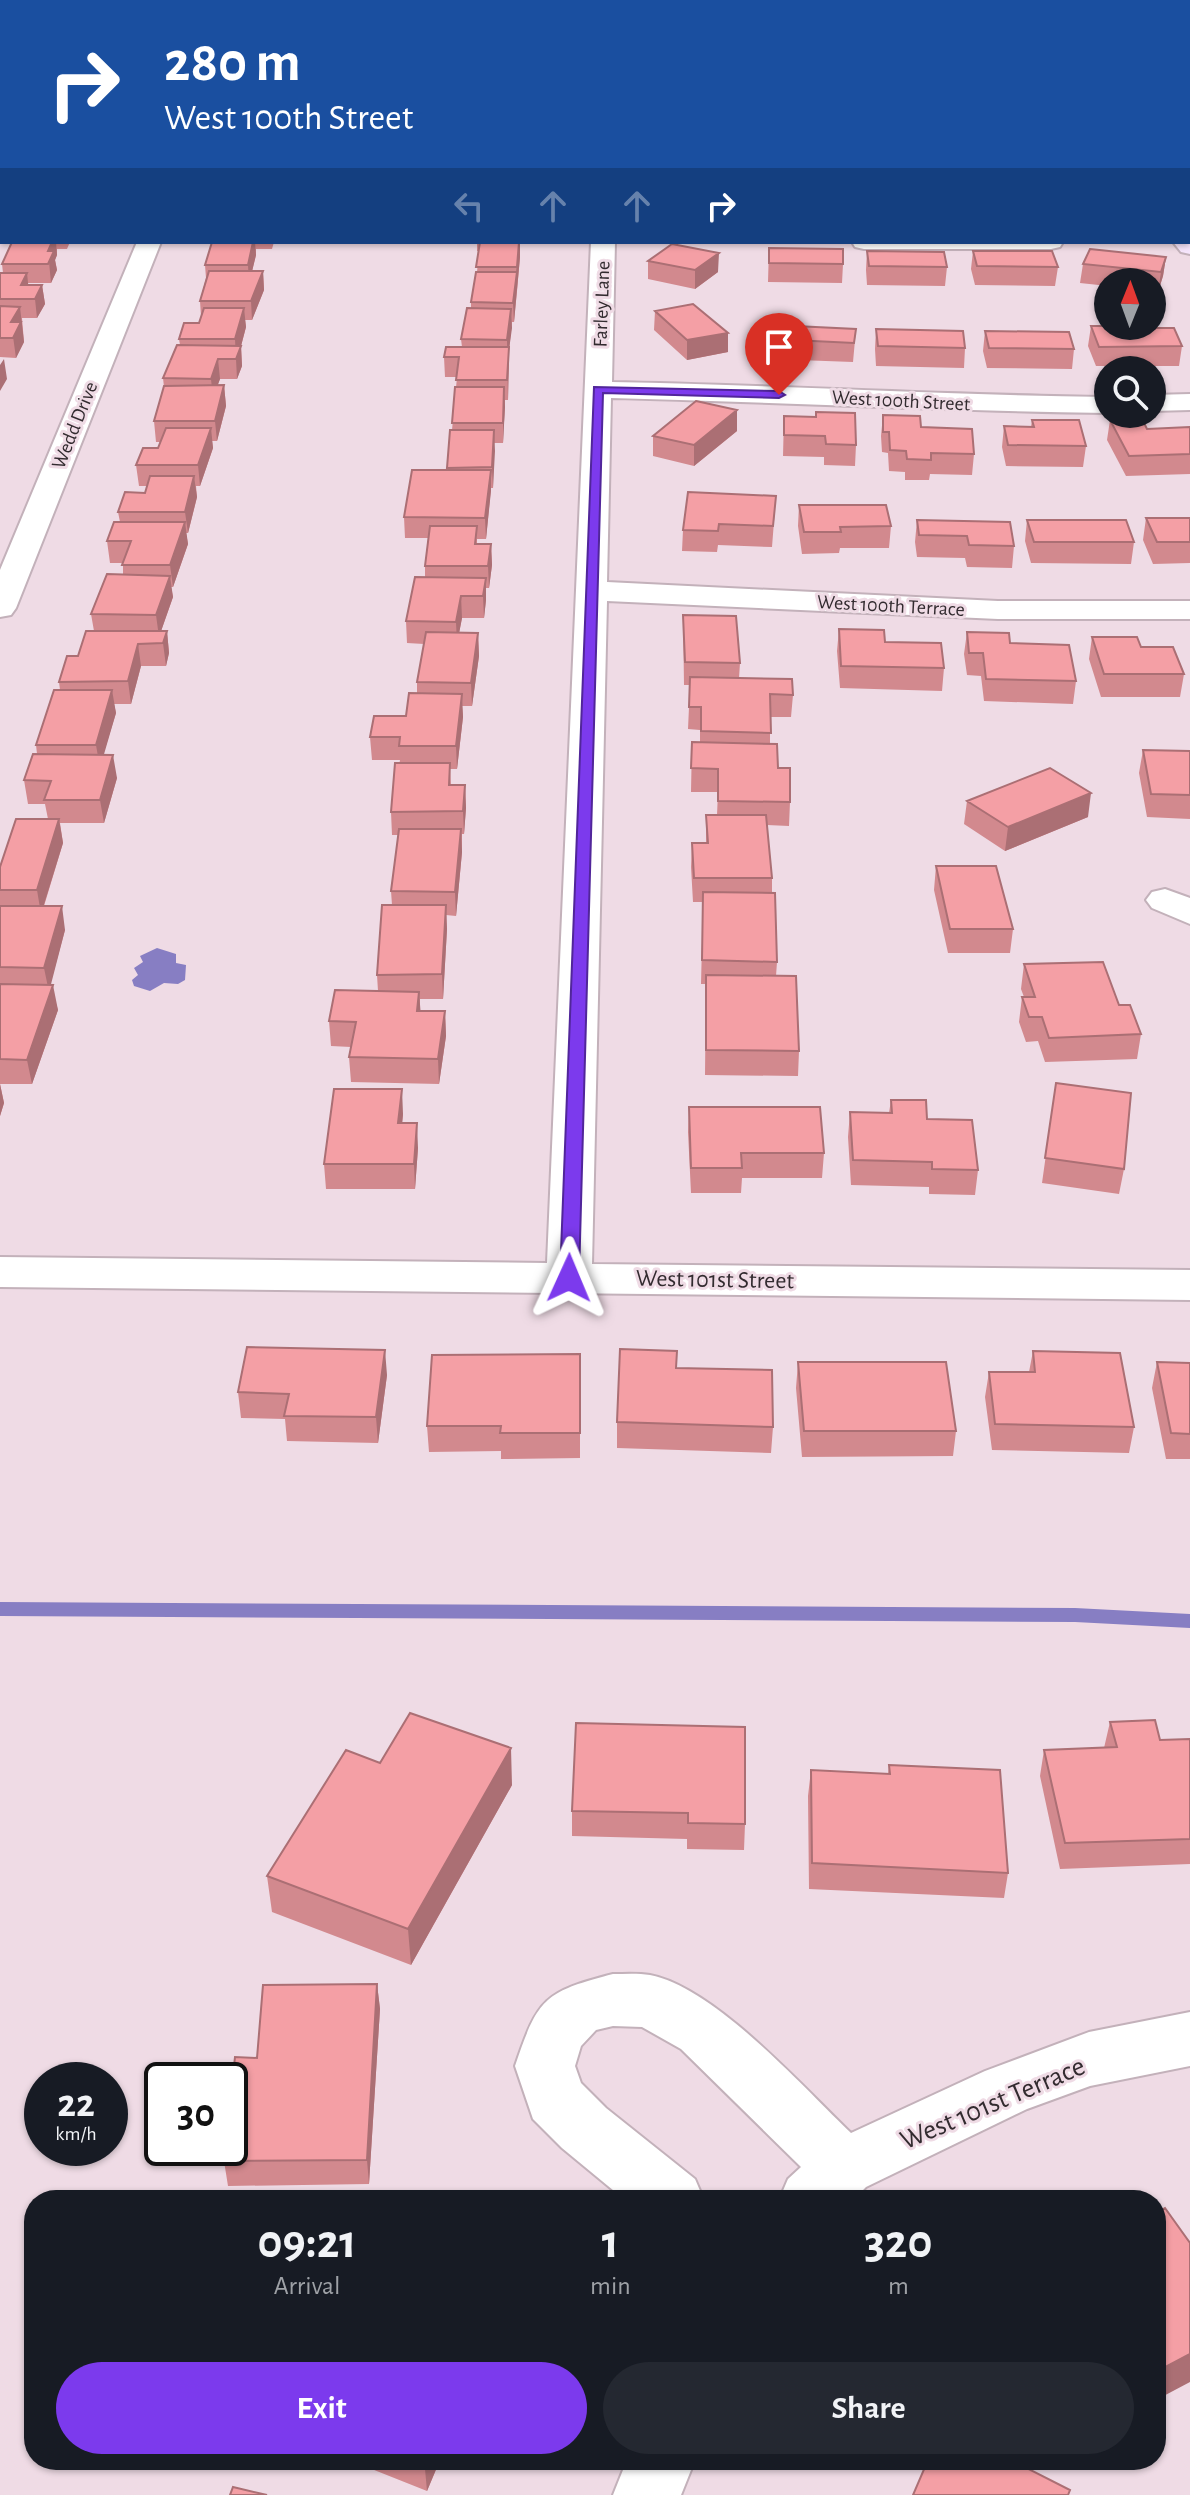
<!DOCTYPE html>
<style>
:root{--surface:#171b24;--page:#242831;--text:#f1f3f6;--muted:#9ea1a6;--accent:#7c3aed}
body{margin:0;font-family:"Alegreya Sans",sans-serif;background:var(--page);color:var(--text);height:100vh;display:flex;flex-direction:column;font-size:30px;white-space:nowrap}
*{box-sizing:border-box;margin:0}
p{font-size:26px;color:var(--muted)}
.icon{flex:none;width:44px;height:44px;fill:none;stroke:currentColor;stroke-width:2;stroke-linecap:round;stroke-linejoin:round}
.map{position:relative;flex:1;overflow:hidden}
.drawer{position:absolute;left:24px;top:2190px;width:1142px;height:280px;display:flex;flex-direction:column;background:var(--surface);border-radius:32px;box-shadow:0 2px 6px #0004}
.drawer>*{flex:none}
.top-card{position:absolute;left:0px;top:0px;width:1190px;height:244px;box-shadow:0 2px 6px #0004;background:#1a4fa0;color:#fff;overflow:hidden}
.needle{width:52px;rotate:1deg}
.fabs{position:absolute;left:1094px;top:268px;display:grid;gap:16px}
.fabs a{display:grid;place-items:center;width:72px;height:72px;border-radius:50%;background:var(--surface);box-shadow:0 2px 6px #0004;font-size:40px}
.speed{position:absolute;left:24px;top:2062px;display:flex;gap:16px;font-size:40px;font-weight:700;text-align:center}
.speed>*{display:grid;place-content:center;width:104px;height:104px;border-radius:50%;background:var(--surface);box-shadow:0 2px 6px #0004;line-height:1}
.speed small{font-size:20px;font-weight:400}
.speed .limit{border:4px solid #111;border-radius:12px;background:#fff;color:#111}
.pin{position:absolute;display:grid;place-items:center;width:68px;height:68px;color:#fff;margin:-82px -34px;border-radius:50% 50% 50% 0;rotate:-45deg;box-shadow:0 0 8px #0007}
.pin .icon{rotate:45deg}
.me{position:absolute;width:88px;margin:-44px;rotate:1deg;stroke-linejoin:round;filter:drop-shadow(0 0 6px #0008)}
.turn{display:flex;align-items:center;gap:28px;height:168px;padding:0 32px;font-size:36px}
.turn .icon{width:104px;height:104px;stroke-width:2.5}
.turn b{display:block;font-size:56px;line-height:68px}
.lanes{display:flex;align-items:center;height:76px;padding:0 32px;background:#0003;justify-content:center;gap:40px;direction:ltr}
.lanes .off{opacity:.35}
.eta{display:flex;justify-content:space-evenly;align-items:center;height:136px;text-align:center}
.eta b{font-size:48px;font-weight:600;line-height:56px}
.primary-button{display:flex;gap:16px;margin-top:auto;padding:16px 32px}
.primary-button a{flex:1;height:92px;border-radius:48px;background:var(--accent);color:#fff;font-size:32px;font-weight:600;line-height:92px;text-align:center}
.primary-button a+a{background:var(--page);color:var(--text)}
.map>svg:first-child{display:block}
</style>
<div class="map">
<svg width="1190" height="2495" viewBox="0 0 1190 2495">
<rect width="100%" height="100%" fill="#efdbe5"/>
<path fill="#877ec3" d="M157,948l19,6v9l10,2 -1,15 -7,4 -14,-1 -14,8 -16,-5 -2,-6 6,-5 -4,-7 9,-6 -3,-6z"/>
<g fill="none" stroke-linecap="round" stroke-linejoin="round">
<path fill="#877ec3" fill-rule="evenodd" d="M1169,0h9l3,2h-9z
M1188,5h2v5h-2z
M0,1602l1075,6 115,6v14l-115,-6 -1075,-6z"/>
<defs>
<path id="street" d="M237,0h20l-21,2z
M602,0h20v2h-20z
M932,0h22l2,2h-22z
M137,242h24l-145,366 -5,7 -11,2v-47z
M591,242h24l-3,140c165,3 330,13 496,15v16c-166,-2 -331,-11 -497,-15l-4,184 391,19h192v18h-192l-391,-18 -15,663 598,6v30l-1190,-13v-30l547,6z
M852,242h211l-3,5 -9,2h-187l-9,-2z
M1190,394v16l-38,1v-16z
M1165,889l25,9v26l-38,-16 -6,-8 6,-8z
M613,1974c12,0 25,-1 37,1 64,12 153,112 201,158l134,-62 104,-39 101,-20v54l-100,20 -63,23 -161,78 -13,13h-74l9,-21 13,-12 -120,-118 -39,-22 -29,-1 -17,4 -15,16 -6,20 6,17 25,25 89,71 9,21h-79l-63,-52 -29,-29 -18,-53c23,-68 29,-74 98,-92z
M627,2460h68l-14,35h-68z"/>
<path id="secondary" d="M0,107h2v12h-2z
M1188,113h2v12h-2z
M1188,236h2v18l-9,-2 -8,-10h15z"/>
</defs>
<use href="#street" stroke="#c3b1ba" stroke-width="4"/>
<use href="#secondary" stroke="#c3b1ba" stroke-width="4"/>
<use href="#street" fill="#fff" fill-rule="evenodd"/>
<use href="#secondary" fill="#f7e6fd" fill-rule="evenodd"/>
</g>
<path fill="#d2898e" d="M672,0h40v2h-39z
M820,0h76l3,2h-74z
M1016,0h75l3,2h-72z
M0,58h2v32h-2z
M1188,124h2v42h-2z
M12,242h58l-3,7h-10v6l-2,5 2,10 -6,13h-23v2h14l3,19 -8,14h-15l2,24 -8,16 -16,-1v-84h3l-1,-9z
M212,242h62l-2,7h-16v6l-4,16h11l1,19 -12,30h-7l1,7 -5,19 1,20 -5,13h-17l-3,6h7l2,21 -9,35h-5l1,7 -13,38h-4l1,11 -9,36h-2l2,11 -15,43h-2l2,10 -12,34h6l2,22 -3,13h-25l-10,38h-17l2,9 -13,42 14,23 -13,45h-44l3,20 -19,63 21,24 -15,55 8,25 -26,74h-32l4,19 -4,13v-249l48,-48 -3,-15h-17l-4,-24 13,-26 -1,-9 24,-55 -1,-8 19,-26 16,-25 -3,-17 32,-39v-12h-13l-3,-22 13,-19 -2,-10 27,-19 2,-7h-8l-3,-21 22,-17 3,-6h-5l-2,-21 10,-34 -1,-9 17,-33 -1,-6 20,-16 2,-7 -1,-15 6,-23 -1,-13z
M477,242h43v15l-3,34 -3,31h-2l-3,28 -1,50h-3l-2,43h-9l-1,45h-2l-5,51h-9v5h14l1,21 -3,23h-3v12l-2,18h-22l-3,15h19l1,23 -7,50h-10l1,11 -6,52h-7l1,16h14l1,23 -2,26h-2v18l-6,64 -10,-1 1,14 -4,70h-23v12h25l1,25 -7,48 -88,-2 -2,-25 2,-10 -20,-1 -2,-25 49,-30 -1,-16 15,-70 -1,-14 7,-56h-6l-1,-23 9,-52h-28l-2,-23 36,-21 11,-23v-11l7,-38 -17,-1 -1,-22 19,-44v-11l3,-28h-23l-1,-21 43,-47 5,-40 5,-53h-12l-1,-20 18,-10 -1,-8 10,-31v-6l6,-30 2,-21h-2z
M769,248l74,16 -1,19 -74,-1z
M867,251l80,16 -2,19 -78,-1 -1,-15z
M973,251l85,16 -3,19 -80,-1 -4,-16z
M1166,257l-3,19 -5,16 -6,-1v-9h-44v4l-28,-3 3,-19z
M648,261l70,11 -23,17 -47,-10z
M655,311l73,41 -41,8 -33,-30z
M1091,326l45,2 46,18 -3,20h-83l-8,-20z
M856,329l-3,33 -82,-3 1,-20z
M876,329l89,19 -1,20 -88,-2 -1,-17z
M985,331l89,18 -2,20 -85,-1 -4,-17z
M883,415l38,12 53,27 -2,21 -42,-1 -1,6h-24v-8l-16,-1 -1,-18 -6,-1 -1,-16z
M784,416l32,1 40,28 -1,21 -31,-1v-8l-41,-1z
M1032,420l54,26 -3,21 -77,-1 -4,-19 2,-21 27,1z
M1110,420l37,9 43,-2v47l-64,2 -19,-36z
M737,431l-43,35 -41,-10v-20z
M776,496l-4,51 -54,-2 -1,7 -35,-1 1,-21z
M799,505l92,21 -2,22h-49l-1,5 -37,1 -4,-28z
M1146,518h44v45l-37,1 -10,-24z
M917,520l97,26 -2,22 -45,-1 -2,-9 -48,-1 -2,-15z
M1027,520l107,22 -3,22 -100,-1 -6,-22z
M683,615l57,48 -1,15 54,17 -2,22h-21v26l20,59 -1,24 -22,-1 5,53v15l5,69 -1,14 23,75 -1,25 -93,-1 1,-91h-5l2,-82h-10l-2,-35 1,-24h14v-28h11l1,-23h-27l1,-50h8v-12l-12,-1 2,-44h-6z
M839,629l46,13 59,26 -2,23 -102,-3 -3,-37z
M967,632l43,11 66,38 -3,23 -89,-3 -3,-25 -14,-1 -3,-21z
M1092,637l49,10 43,27 -4,23h-79l-12,-38z
M1143,750l47,1v68l-43,-2 -8,-44z
M967,801l121,16 -83,34 -41,-27z
M936,866l77,63 -3,24h-62l-14,-63z
M1024,964l95,41 22,29 -4,25 -92,3 -7,-21 -12,1 -7,-20 3,-25h2l-3,-8z
M1056,1083l68,86 -5,25 -77,-11z
M891,1100l36,19 51,51 -3,25 -46,-1v-7l-78,-2 -3,-48 2,-25 39,1z
M689,1107l135,46 -2,25h-80l-1,15h-50l-3,-61z
M403,1114l-1,9 16,25 -3,41h-89l-2,-25z
M1033,1351l101,76 -5,26 -137,-3 -7,-53 4,-25h40z
M580,1354v104l-79,1v-8l-72,1 -2,-26z
M798,1362l158,69 -3,25 -151,1 -6,-69z
M1157,1362l33,1v96h-24l-14,-71z
M676,1368l97,59 -2,26 -154,-5v-26z
M387,1375l-9,68 -91,-2 -2,-22 -44,-1 -3,-26z
M1110,1722l50,18 30,-1v125l-130,5 -20,-93 4,-26 60,-2z
M576,1723l169,101 -1,26 -57,-1v-10l-115,-3v-25z
M380,1763l132,22 -101,180 -139,-53 -5,-36z
M889,1765l119,108 -4,25 -195,-9 -1,-93 3,-26 77,4z
M377,1984l3,25 -11,175 -141,2 -4,-25 33,-103z
M349,2460h91l-13,31z"/>
<path fill="#ab6f74" d="M0,0h12v2h-10v10h-2z
M30,0h54l-13,2h-41z
M173,0h10l1,2h-12z
M1188,71h2v24h-2z
M52,242h4l1,13 -2,5 2,10 -6,13 -3,-32z
M253,242h2l1,13 -7,29 -1,-19z
M519,242h1v15l-6,65 -1,-19z
M719,253l-1,19 -23,17v-19z
M1166,257l-3,19 -5,16 3,-20z
M263,271l1,19 -12,30 -1,-19z
M27,273l2,19 -8,-7z
M42,285l3,19 -8,14 -2,-19z
M20,307l4,35 -8,16 -5,-36z
M244,308l2,19 -5,19 1,20 -5,13 -2,-40z
M511,309l1,19 -3,22 -1,50 -1,-60z
M728,333v19l-41,8v-20z
M4,359l3,20 -7,12v-26z
M218,359l2,20 -7,20 -2,-20z
M224,385l2,21 -9,35 -2,-20z
M504,387l1,20 -2,36v-20z
M737,410v21l-43,35v-21z
M211,428l2,20 -13,38 -2,-21z
M494,430l1,21 -2,37 -1,-21z
M491,470v21l-5,48 -1,-21z
M194,476l3,21 -9,36 -3,-21z
M185,522l3,22 -15,43 -3,-22z
M491,544l1,21 -3,23 -1,-22z
M170,576l3,21 -14,40 -3,-22z
M486,578v22l-2,18 -1,-22z
M461,596l1,22 -5,26 -1,-22z
M167,631l2,22 -3,13 -3,-23z
M478,633l1,23 -7,50 -1,-23z
M138,644l3,22 -10,38 -3,-23z
M112,690l4,23 -16,55 -4,-23z
M462,694l1,23 -6,52 -1,-23z
M113,755l4,23 -13,45 -4,-23z
M465,785l1,23 -2,26 -1,-23z
M1091,793l-3,24 -83,34 3,-24z
M59,819l4,24 -22,71 -4,-24z
M461,829l1,23 -6,64 -1,-24z
M446,905l1,24 -4,70 -1,-25z
M62,906l3,24 -16,62 -5,-24z
M53,985l5,25 -26,74 -5,-24z
M419,992l2,25 -4,-6z
M445,1011l1,25 -7,48 -1,-25z
M0,1084l4,19 -4,13z
M402,1089l1,25 -3,34 -2,-25z
M417,1123l1,25 -3,41 -1,-25z
M385,1350l2,25 -9,68 -2,-26z
M511,1748l1,37 -101,180 -3,-36z
M377,1984l3,25 -11,175 -2,-24z
M1190,2354v28l-34,18v-28z
M428,2460h12l-13,31 -2,-22z"/>
<path fill="#f49fa5" stroke="#ab6f74" stroke-width="2" d="M138,0h35l-1,2h-35z
M295,0h30v2h-31z
M513,0h32l-1,2h-31z
M855,0h40l4,2h-40z
M1050,0h41l3,2h-41z
M0,58h2v15h-2z
M1188,124h2v24h-2z
M12,242h40l-4,9h6l-6,13h-46z
M212,242h41l-5,23h-43z
M480,242h39l-2,25h-41z
M672,244l47,9 -24,17 -47,-9z
M769,248l74,1v15l-74,-1z
M1090,249l76,8 -5,15 -78,-8z
M867,251l77,1 3,15 -78,-1z
M973,251h79l6,16 -81,-1z
M209,271h54l-12,30h-51z
M476,272h41l-4,31 -42,-1z
M0,273h27l-6,12h21l-7,14h-35z
M693,304l35,29 -41,7 -32,-29z
M0,306l20,1 -9,15h10l-8,16h-13z
M204,308h40l-9,31h-56l5,-16h15z
M467,308l44,1 -4,31 -46,-1z
M774,325l82,4 -2,14 -82,-4z
M1091,326h43l2,2h38l8,18 -83,1z
M876,329l87,2 2,17 -87,-2z
M985,331l84,1 5,17 -85,-1z
M177,345l64,1 -5,13h-18l-7,20 -48,-1z
M446,347h63l-2,33h-51l3,-23h-15z
M224,385l-9,36h-61l10,-35z
M455,387h49l-1,36h-51z
M696,401l41,9 -43,35 -41,-9z
M816,412l39,1 1,32 -30,-1 -1,-8 -41,-1v-19l32,1z
M883,415l37,1 1,11 51,2 2,25 -43,-1v7l-24,-1 -1,-8 -16,-1 -1,-18h-6z
M1142,419l5,10 43,-2v27l-61,2 -19,-36z
M1032,420h47l7,26 -78,-1 -4,-19 30,1z
M166,428h45l-13,37h-62l7,-17h15z
M450,430h44l-2,37 -45,1z
M412,470h79l-6,48 -81,-1z
M150,476h44l-9,36h-67l7,-20 20,1z
M688,492l88,4 -3,30 -54,-2 -1,7 -35,-1z
M799,505h87l5,21 -51,1 1,5h-37z
M1146,518h44v24h-33z
M917,520l93,2 4,24 -45,-1 -2,-9 -48,-1z
M1027,520h99l8,22h-100z
M114,522h71l-15,43h-48l9,-24h-24z
M430,526h47l-2,18h16l-3,22h-63z
M107,574l63,2 -14,39 -65,-1z
M415,577l71,1 -3,18h-22l-5,26 -50,-1z
M683,615l53,1 4,47 -55,-1z
M839,629l45,1 1,12 56,1 3,25 -103,-2z
M86,631h81l-4,12 -25,1 -10,37 -69,1 8,-26h11z
M426,632l52,1 -7,50 -54,-1z
M967,632l42,1 1,10 59,2 7,36 -90,-2 -3,-26h-14z
M1092,637h45l4,10h32l11,27h-80z
M690,677l102,2 1,16 -23,-1 1,39 -70,-2v-24h-12z
M54,690h58l-16,55h-60z
M409,693l53,1 -6,52h-57l1,-9h-30l4,-21h32z
M692,742l85,2 1,24h12v34l-72,-1v-32l-27,-1z
M1143,750l47,1v44l-39,-1z
M33,754l80,1 -13,45h-56l7,-19 -27,-1z
M395,763h55l-1,22h16l-2,26 -72,1z
M1050,768l41,25 -83,34 -41,-26z
M706,815h60l6,63h-78l-2,-35h16z
M16,819h43l-22,71h-37v-23z
M399,829h62l-6,63 -64,-1z
M936,866h60l17,63h-63z
M703,892l72,1 2,69 -75,-2z
M382,905h64l-4,69 -65,1z
M0,906h62l-18,62 -44,-1z
M1103,962l16,43h11l11,29 -92,4 -7,-21h-13l-7,-20h13l-11,-33z
M706,975l90,1 3,75 -93,-1z
M0,984l53,1 -26,75 -27,-1z
M335,990l84,2 -2,19h28l-7,48 -89,-2 7,-35 -27,-1z
M1056,1083l75,10 -7,76 -79,-11z
M334,1089h68l-4,34h19l-3,41h-90z
M891,1100h35l1,19 45,1 6,50 -46,-1v-7l-79,-2 -3,-48 42,1z
M689,1107h131l4,46h-83l1,15h-51z
M247,1347l138,3 -9,67 -92,-1 5,-22 -51,-2z
M620,1349l57,2 -1,17 96,2 1,57 -156,-5z
M1033,1351l87,2 14,74 -139,-3 -6,-52h46z
M580,1354v79h-80l1,-7h-74l5,-71z
M798,1362h148l10,69h-152z
M1157,1362l33,1v71l-19,-1z
M410,1713l101,35 -103,181 -141,-53 79,-126 34,13z
M1155,1720l5,20 30,-1v100l-125,4 -21,-93 73,-3 -7,-25z
M576,1723l169,4v97l-57,-1v-10l-116,-2z
M889,1765l111,5 8,103 -196,-10 -1,-93 79,4z
M377,1984l-10,176 -143,1 1,-13h5v-45l5,-46 22,1 6,-73z
M1165,2208l25,35v111l-34,18v-159z
M403,2460h25l-3,9z
M928,2460h83l59,30 -2,5h-155z
M233,2487l34,8h-37z"/>
<path fill="#7c3aed" stroke="#51269a" stroke-width="2" d="M594,387l185,4 6,4 -6,3 -176,-5 -24,885 -10,6 -9,-6z"/>
<g text-anchor="middle" stroke-width="6" stroke-linejoin="round" paint-order="stroke">
<g font-size="20" fill="#322b2f" stroke="#efdbe5">
<text transform="translate(601 304) rotate(-88)" y="7">Farley Lane</text>
<text transform="translate(901 400) rotate(3)" y="7">West 100th Street</text>
<text transform="translate(74 425) rotate(-68)" y="7">Wedd Drive</text>
<text transform="translate(891 605) rotate(3)" y="7">West 100th Terrace</text>
</g>
<g font-size="24" fill="#322b2f" stroke="#efdbe5">
<text transform="translate(715 1279) rotate(1)" y="8">West 101st Street</text>
</g>
<g font-size="28" fill="#322b2f" stroke="#efdbe5">
<text transform="translate(992 2102) rotate(-23)" y="10">West 101st Terrace</text>
</g>
</g>
</svg>
<div class="fabs">
<a><svg class="needle" viewBox="-14 -14 28 28"><path d="M0-13l5 13h-10z" fill="#e53935"/><path d="M0 13l5-13h-10z" fill="#9ea1a6"/></svg></a>
<a><svg class="icon" aria-label="search" viewBox="0 0 24 24"><circle cx="10" cy="10" r="6"/><path d="M15 15l6 6"/></svg></a>
</div>
<div class="speed"><div>22<small>km/h</small></div><div class="limit">30</div></div>
<div class="pin" style="left:779px;top:395px;background:#d93025"><svg class="icon" aria-label="arrive" viewBox="0 0 24 24"><path d="M6 21V4h12l-3 4 3 4H6"/></svg></div>
<svg class="me" style="left:569px;top:1278px" viewBox="-20 -20 40 40"><path d="M0-17L14 15 0 8-14 15z" fill="#7c3aed" stroke="#fff" stroke-width="4"/></svg>
<div class="top-card">
<div class="turn"><svg class="icon" aria-label="right" viewBox="0 0 24 24"><path d="M7 20v-9h11M14 6l5 5-5 5"/></svg><div><b>280 m</b>West 100th Street</div></div>
<div class="lanes"><svg class="icon off" aria-label="left" viewBox="0 0 24 24"><path d="M17 20v-9H6M10 6l-5 5 5 5"/></svg><svg class="icon off" aria-label="ahead" viewBox="0 0 24 24"><path d="M12 20V5M6 11l6-6 6 6"/></svg><svg class="icon off" aria-label="ahead" viewBox="0 0 24 24"><path d="M12 20V5M6 11l6-6 6 6"/></svg><svg class="icon" aria-label="right" viewBox="0 0 24 24"><path d="M7 20v-9h11M14 6l5 5-5 5"/></svg></div>
</div>
<section class="drawer">
<div class="eta">
<div><b>09:21</b><p>Arrival</p></div>
<div><b>1</b><p>min</p></div>
<div><b>320</b><p>m</p></div>
</div>
<div class="primary-button"><a>Exit</a><a>Share</a></div>
</section>
</div>
